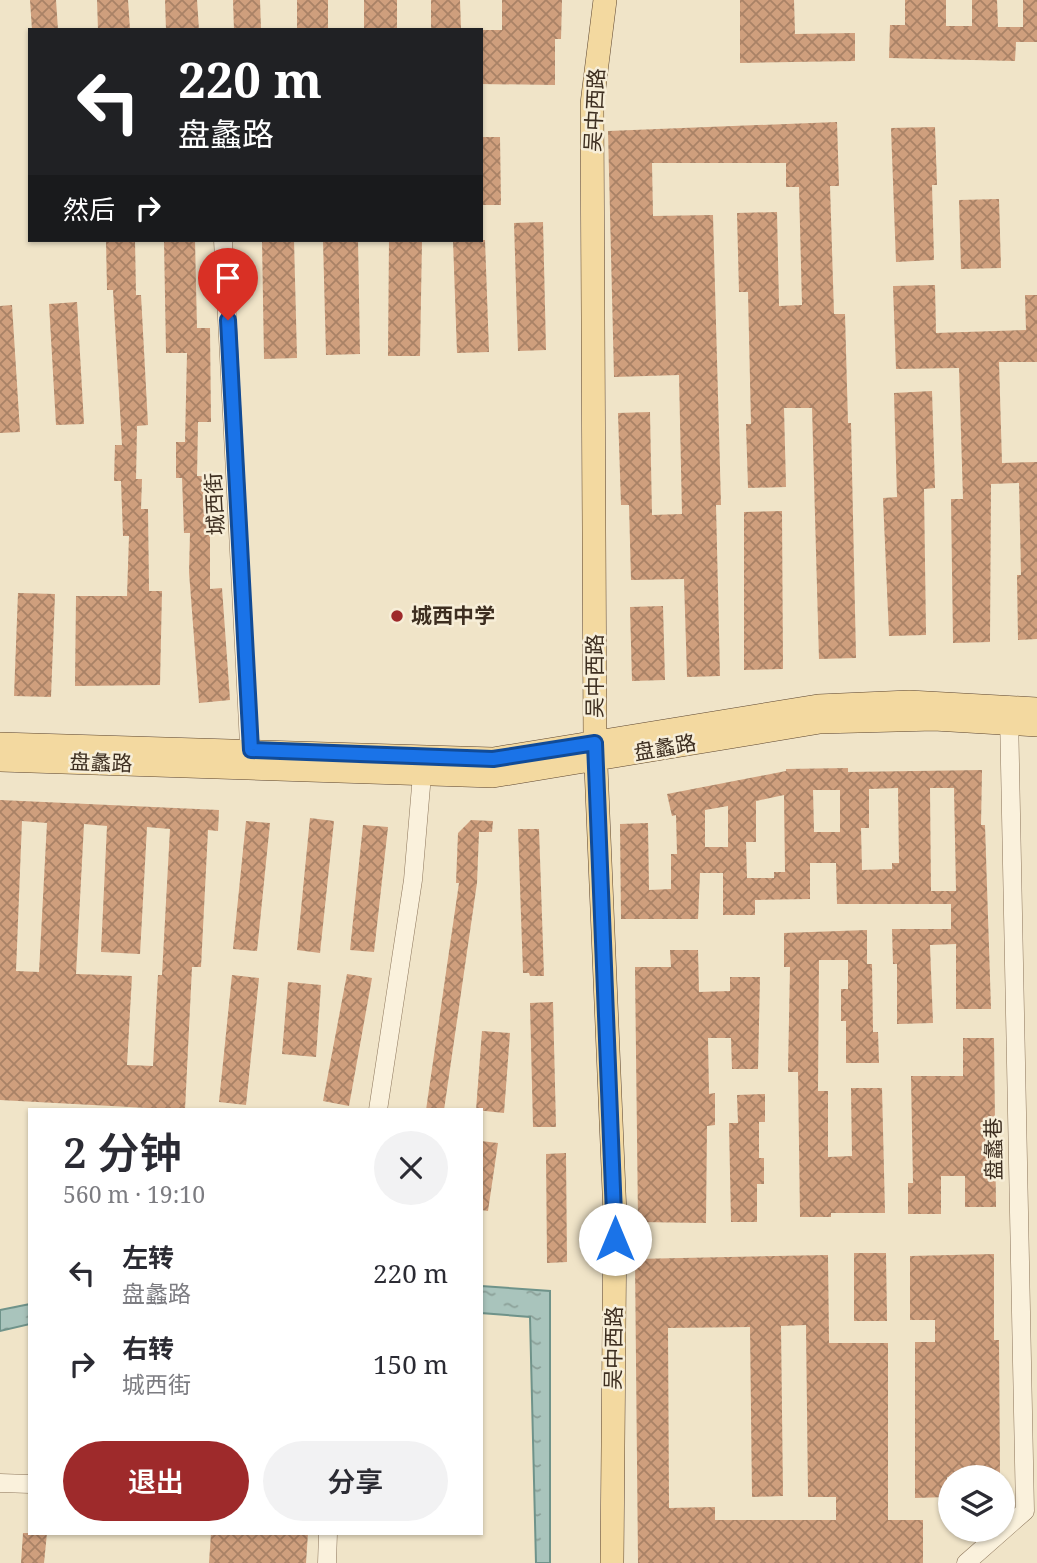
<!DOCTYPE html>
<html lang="zh">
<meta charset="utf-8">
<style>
:root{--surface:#fff;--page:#f2f2f3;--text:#2b2b33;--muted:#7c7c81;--accent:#9e2a2b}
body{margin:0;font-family:"Noto Serif","Noto Sans SC",serif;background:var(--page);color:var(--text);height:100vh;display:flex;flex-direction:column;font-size:26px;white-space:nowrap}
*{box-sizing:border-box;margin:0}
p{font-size:23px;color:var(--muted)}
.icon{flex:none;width:38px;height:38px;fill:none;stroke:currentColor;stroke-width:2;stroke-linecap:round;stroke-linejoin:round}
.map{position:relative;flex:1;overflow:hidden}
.panel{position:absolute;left:28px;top:1108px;width:455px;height:427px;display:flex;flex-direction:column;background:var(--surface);border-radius:0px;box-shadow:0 2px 5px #0004}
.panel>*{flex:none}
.top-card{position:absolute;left:28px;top:28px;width:455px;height:214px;border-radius:0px;box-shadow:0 2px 5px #0004;background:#202124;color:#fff;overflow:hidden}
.tools{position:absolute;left:938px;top:1465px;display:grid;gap:14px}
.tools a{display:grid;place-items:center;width:77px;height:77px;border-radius:50%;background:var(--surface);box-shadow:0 2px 5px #0004;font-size:35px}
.pin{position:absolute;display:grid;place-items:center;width:60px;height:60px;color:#fff;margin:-72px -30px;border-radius:50% 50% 50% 0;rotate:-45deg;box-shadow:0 0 7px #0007}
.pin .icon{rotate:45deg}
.me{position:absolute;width:77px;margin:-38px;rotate:0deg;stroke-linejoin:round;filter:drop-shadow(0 0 5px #0008)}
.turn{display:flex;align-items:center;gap:24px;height:147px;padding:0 35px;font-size:32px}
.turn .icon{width:91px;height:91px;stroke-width:2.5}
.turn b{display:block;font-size:49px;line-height:60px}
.then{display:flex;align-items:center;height:66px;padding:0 35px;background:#0003;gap:14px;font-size:26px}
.round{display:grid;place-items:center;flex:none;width:74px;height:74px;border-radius:37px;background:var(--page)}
.headline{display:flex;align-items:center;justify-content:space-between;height:119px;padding:0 35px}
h1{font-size:42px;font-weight:600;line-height:52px}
.cta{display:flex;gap:14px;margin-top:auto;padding:14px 35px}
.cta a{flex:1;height:80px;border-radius:42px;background:var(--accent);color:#fff;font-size:28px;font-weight:600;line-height:80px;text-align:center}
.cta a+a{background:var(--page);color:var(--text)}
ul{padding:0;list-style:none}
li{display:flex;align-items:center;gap:21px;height:91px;padding:0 35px}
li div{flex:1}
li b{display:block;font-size:26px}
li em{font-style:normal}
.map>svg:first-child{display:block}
</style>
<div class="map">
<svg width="1037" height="1563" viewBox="0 0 1037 1563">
<defs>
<pattern id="water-ripples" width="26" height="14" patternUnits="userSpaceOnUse" patternTransform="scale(1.75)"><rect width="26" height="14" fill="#a9c4bc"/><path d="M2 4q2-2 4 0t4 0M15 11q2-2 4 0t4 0" fill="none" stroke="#8ba098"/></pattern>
<pattern id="building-cross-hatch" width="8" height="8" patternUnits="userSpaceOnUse" patternTransform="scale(1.75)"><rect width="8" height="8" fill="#cf9f7d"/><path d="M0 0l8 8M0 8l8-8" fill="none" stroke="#a98266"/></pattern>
</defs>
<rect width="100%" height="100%" fill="#f0e4c8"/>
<path fill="url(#water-ripples)" stroke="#6f938a" stroke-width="2" d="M481,1286l69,5v272h-14l-6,-246 -49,-4z
M30,1304v20l-30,7v-21z"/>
<path fill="url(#building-cross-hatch)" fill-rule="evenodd" d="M30,0h26l2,30h-26z
M97,0h31l2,30h-32z
M165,0h32l2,30h-33z
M233,0h27l1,30h-27z
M297,0h31v30h-31z
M364,0h33v30h-33z
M431,0h29l1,30h-30z
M502,0h60l-1,39h-6v46l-74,-1v-54h21z
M740,0h54l1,34 60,-1v28l-115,2z
M905,0h41v26h26v-26h25l1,27h25v-27h14v42h-21l-1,19 -126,-3 1,-33h15z
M837,122l2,64h-9l4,128h11l3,109h3l5,235 -37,1 -7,-251h-28l2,79 -38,1 -2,-64h5l-3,-132h-9l-2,-79 40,-1 2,94 23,-1 -3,-118h-13v-24h-134l1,53 60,-1 8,290h-5l4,171 -33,1 -3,-98 -53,1 -2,-75h-8l-3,-92 32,-1 2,103 30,-1 -3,-139 -65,2 -6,-246z
M935,127l2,58h-5l2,75 -38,2 -5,-134z
M481,137h19l1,68h-20z
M999,199l2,69 -40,1 -2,-69z
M543,222l3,128 -28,1 -4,-128z
M106,240h29l1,55h5l7,130 -11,1 -1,53h6l-1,30h7l1,82h13l-2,94 -85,1 1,-90h51l2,-60h-6l-2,-55h-7l1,-36h7l-9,-155h-6z
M164,240h31l2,88h13l1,94h-13l-1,54h7l-1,30h7v83l12,-1 8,112 -31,3 -10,-131 1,-39h-6l-2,-55h-6v-36h9l2,-89h-21z
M262,240h32l3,118 -33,1z
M323,240h35l2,114 -34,1z
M389,240h33l-2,116h-32z
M453,240h32l4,112 -32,1z
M935,285l1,48 90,-3 -1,-35h12v67h-38l3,101 35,-1v177l-19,1 -1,-65h4l-2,-92 -28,1 -1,158 -37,1 -2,-144h12l-4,-131 -63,1 -3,-83z
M77,302l7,122 -28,1 -7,-121z
M12,305l8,127 -20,1v-127z
M932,391l3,97 -11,1 2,146 -37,1 -6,-138 14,-1 -3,-104z
M782,511l1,158 -39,1v-158z
M18,593l37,1 -4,103 -37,-1z
M663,606l2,74 -33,1 -2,-74z
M848,768v4l134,-2 -1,55h4l6,184h-35v-65l-26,1 3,78 -36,1v-60h-4l-1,-35h59v-25h-114l-1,-41h-26v36l-55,1v15h-32v-42h-23l-2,46h-77l-1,-95 28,-1 1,67 22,-1v-35h6l-1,-39 -4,1 -5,-22 119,-23v-2zM898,788l1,75h-7v6l-30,1 -1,-42h8v-39zM930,788h24l2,103h-25zM813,790h27v42h-26zM784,795l1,77h-11v6h-27l-1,-36h10v-41zM728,806v41h-23v-37z
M0,800l219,10 -1,21 -10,-1 -7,137h-9l-7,143 -185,-10zM22,821l25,2 -8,149 -23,-1zM84,824l23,2 -6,126 39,2 7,-127 23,2 -8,146h-4l-5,91 -26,-1 5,-89 -56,-2z
M310,818l24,3 -14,132 -23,-3z
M471,820l22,1 -1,11h-13l-2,51 -33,227h-18l33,-227h-3l2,-50z
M246,821l24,2 -13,128 -24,-2z
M363,825l25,2 -14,125 -24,-2z
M518,829h21l5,147h-14l-1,-3h-6z
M867,930v34h5l1,68h5l1,31h-33v-42h-5v-32h7v-29h-29l-1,131h10v66l24,-1 -1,-68h31l3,125h-54v4h-31l-2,-145h-10l2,-105h-6v-34z
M670,950h28l1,42 31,-1v-14h30l-2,92h-26l-1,-31h-23l1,56 6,-1v32l-8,1 -1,97 -68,-1 -3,-255h36z
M347,974l25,4 -23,128 -26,-5z
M232,975l27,3 -13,127 -27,-3z
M288,982l33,3 -5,72 -34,-3z
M553,1002l3,125h-23l-3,-124z
M482,1031l28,2 -6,80 -28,-3z
M963,1038h31l2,169h-31v-31h-24v38h-33v-31h5l-2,-107h52z
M765,1094v28h-6v36h5v26h-7v38h-26l-2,-99h9l-1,-28z
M481,1141l17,2 -10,68 -7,-1z
M566,1153l1,109 -20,1 -1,-109z
M854,1253h32l1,68h-33z
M994,1254v86h5l1,137h-53l1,20 -33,1v-156h20v-22h-25v-64z
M828,1255l1,88h59v177h35v43h-285l-3,-304zM806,1325l2,172h28v23h-121v-13l-46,1 -1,-180 82,-1 2,170 31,-1 -2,-170z
M23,1533h24l-3,30h-23z
M211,1533h97l-2,30h-97z"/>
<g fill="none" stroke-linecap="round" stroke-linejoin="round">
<defs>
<path id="minor" d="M223,240l27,523
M378,1110l35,-230 10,-117
M0,1483l30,1
M327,1563l1,-30
M966,1563l59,-52 -16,-797"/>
<path id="major" d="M605,0l-13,104 3,639 20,472 -3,348
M0,744l493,15 325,-53 91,-4 128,7
M0,760l493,16 327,-54 114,-3 103,6"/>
</defs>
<use href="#minor" stroke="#8d765c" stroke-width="19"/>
<use href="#major" stroke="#5b4430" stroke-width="24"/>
<use href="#minor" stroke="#faf1dc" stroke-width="18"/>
<use href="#major" stroke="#f3d9a0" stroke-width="23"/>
</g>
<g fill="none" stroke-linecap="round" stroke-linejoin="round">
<defs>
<path id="route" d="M228,320l23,430 242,9 102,-16 20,496"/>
</defs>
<use href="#route" stroke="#114b97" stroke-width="18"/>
<use href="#route" stroke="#1a73e8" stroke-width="12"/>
</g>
<circle fill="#9e2a2b" stroke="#f7eed8" stroke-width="2.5" cx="397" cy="616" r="7"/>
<g text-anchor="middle" stroke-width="5" stroke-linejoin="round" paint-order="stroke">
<g font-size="21" fill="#3d2e20" stroke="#f7eed8">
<text transform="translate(595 110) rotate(-87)" y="7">吴中西路</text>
<text transform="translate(215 504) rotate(-93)" y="7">城西街</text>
<text transform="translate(595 676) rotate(-90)" y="7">吴中西路</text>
<text transform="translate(665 748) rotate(-10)" y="7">盘蠡路</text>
<text transform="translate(101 763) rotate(2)" y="7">盘蠡路</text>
<text transform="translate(994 1149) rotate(-91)" y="7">盘蠡巷</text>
<text transform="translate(614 1348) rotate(-89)" y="7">吴中西路</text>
</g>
<g font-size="21" font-weight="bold" fill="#3d2e20" stroke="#f7eed8" text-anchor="start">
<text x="411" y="623">城西中学</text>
</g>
</g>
</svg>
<div class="tools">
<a><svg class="icon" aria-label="layers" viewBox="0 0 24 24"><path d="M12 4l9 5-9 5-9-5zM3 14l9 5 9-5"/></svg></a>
</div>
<div class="pin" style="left:228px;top:320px;background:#d93025"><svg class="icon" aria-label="arrive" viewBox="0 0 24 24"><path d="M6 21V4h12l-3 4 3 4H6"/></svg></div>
<svg class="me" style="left:615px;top:1239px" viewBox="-20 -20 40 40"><circle r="19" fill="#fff"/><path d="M0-13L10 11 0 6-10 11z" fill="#1a73e8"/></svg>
<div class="top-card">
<div class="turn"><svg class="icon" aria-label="left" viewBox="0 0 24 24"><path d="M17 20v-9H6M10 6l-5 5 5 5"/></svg><div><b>220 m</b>盘蠡路</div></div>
<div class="then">然后<svg class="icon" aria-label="right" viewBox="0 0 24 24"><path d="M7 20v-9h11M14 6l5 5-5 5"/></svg></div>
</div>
<section class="panel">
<div class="headline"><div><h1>2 分钟</h1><p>560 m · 19:10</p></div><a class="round"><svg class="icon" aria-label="close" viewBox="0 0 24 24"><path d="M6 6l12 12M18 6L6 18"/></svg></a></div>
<ul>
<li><svg class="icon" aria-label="left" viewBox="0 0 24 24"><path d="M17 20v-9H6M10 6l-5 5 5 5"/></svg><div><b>左转</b><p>盘蠡路</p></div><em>220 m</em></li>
<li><svg class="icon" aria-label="right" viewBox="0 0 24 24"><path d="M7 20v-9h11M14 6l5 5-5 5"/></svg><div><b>右转</b><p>城西街</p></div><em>150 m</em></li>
</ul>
<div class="cta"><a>退出</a><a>分享</a></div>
</section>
</div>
